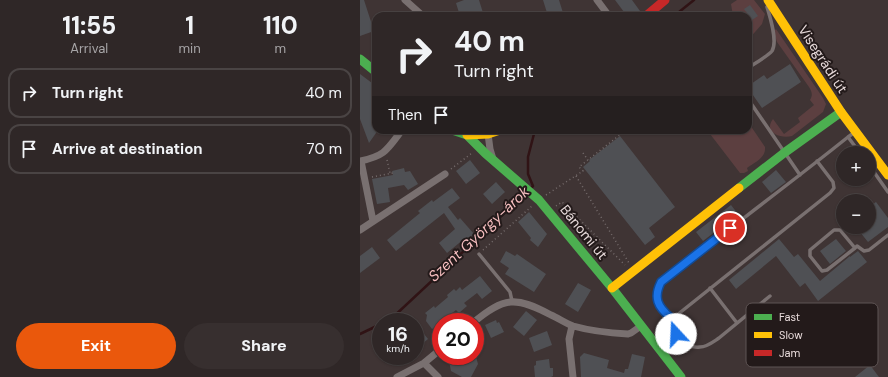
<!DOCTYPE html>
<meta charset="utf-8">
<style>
:root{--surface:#2f2727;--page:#372f2f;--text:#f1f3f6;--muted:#a7a5a7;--line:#4a4444;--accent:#ea580c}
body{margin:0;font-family:"DM Sans",sans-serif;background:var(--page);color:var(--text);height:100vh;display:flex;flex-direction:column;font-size:15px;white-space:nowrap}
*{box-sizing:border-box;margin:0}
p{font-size:13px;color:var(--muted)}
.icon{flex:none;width:22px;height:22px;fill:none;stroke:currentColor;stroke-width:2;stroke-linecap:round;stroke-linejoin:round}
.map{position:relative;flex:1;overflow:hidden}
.panel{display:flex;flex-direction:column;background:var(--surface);width:360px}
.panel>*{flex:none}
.hud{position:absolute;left:12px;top:12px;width:380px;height:122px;border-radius:12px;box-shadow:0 1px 3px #0004,0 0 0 1px var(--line);background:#2f2727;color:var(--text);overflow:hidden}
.controls{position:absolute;left:476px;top:146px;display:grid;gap:8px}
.controls a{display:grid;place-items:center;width:40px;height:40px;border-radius:50%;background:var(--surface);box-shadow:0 1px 3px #0004,0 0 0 1px var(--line);font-size:20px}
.speed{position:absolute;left:12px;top:313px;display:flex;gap:8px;font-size:20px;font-weight:700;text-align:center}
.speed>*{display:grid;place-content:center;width:52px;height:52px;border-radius:50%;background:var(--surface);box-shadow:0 1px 3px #0004,0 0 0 1px var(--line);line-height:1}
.speed small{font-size:10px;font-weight:400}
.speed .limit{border:6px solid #d22;background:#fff;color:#111}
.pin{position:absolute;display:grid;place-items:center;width:34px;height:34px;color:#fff;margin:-17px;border:2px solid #fff;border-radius:50%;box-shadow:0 1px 4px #0007}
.me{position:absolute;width:44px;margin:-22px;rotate:340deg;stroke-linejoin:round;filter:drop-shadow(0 0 3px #0008)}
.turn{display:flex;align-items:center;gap:14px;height:84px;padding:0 16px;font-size:18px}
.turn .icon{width:52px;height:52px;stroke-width:2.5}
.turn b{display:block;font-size:28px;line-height:34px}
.then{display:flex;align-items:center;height:38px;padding:0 16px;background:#0003;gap:8px;font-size:15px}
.eta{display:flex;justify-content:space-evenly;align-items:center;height:68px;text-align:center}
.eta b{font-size:24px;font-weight:800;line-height:28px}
.cta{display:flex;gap:8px;margin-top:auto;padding:8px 16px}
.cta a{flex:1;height:46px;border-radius:24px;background:var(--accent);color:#fff;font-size:16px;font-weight:800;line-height:46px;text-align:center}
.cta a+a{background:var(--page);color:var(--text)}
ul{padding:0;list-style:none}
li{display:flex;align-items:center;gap:12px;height:50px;margin:0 8px 6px;padding:0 8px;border:2px solid var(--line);border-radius:12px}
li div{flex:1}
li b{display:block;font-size:15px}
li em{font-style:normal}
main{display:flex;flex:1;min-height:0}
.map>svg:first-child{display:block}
</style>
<main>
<section class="panel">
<div class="eta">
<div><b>11:55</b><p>Arrival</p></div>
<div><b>1</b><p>min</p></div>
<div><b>110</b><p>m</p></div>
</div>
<ul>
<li><svg class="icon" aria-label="right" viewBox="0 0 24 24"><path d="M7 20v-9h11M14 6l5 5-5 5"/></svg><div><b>Turn right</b></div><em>40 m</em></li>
<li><svg class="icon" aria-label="arrive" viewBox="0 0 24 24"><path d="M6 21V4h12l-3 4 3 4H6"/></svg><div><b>Arrive at destination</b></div><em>70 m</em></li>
</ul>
<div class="cta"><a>Exit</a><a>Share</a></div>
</section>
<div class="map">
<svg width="528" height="377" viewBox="0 0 528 377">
<rect width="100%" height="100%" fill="#3f3434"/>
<path fill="#5c3f40" d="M377,0h17l11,14 -3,10 -14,16v-24h-15l-2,-12z
M416,29l47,69 3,6 -3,8 -31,24c-12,3 -29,-4 -19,-17l11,15 16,-12 -2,-4 16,-13 -4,-5c3,-5 2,-8 -1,-13l-32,-45 -2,-6 -1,-5z
M388,122l17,25c1,11 -10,15 -18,21l1,3 -4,2h-4l-33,-43h41z"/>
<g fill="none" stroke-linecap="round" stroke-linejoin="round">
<path stroke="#301315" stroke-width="2.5" d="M314,16l20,-16
M171,188l2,-2 -5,-12v-17l7,-27
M24,322l7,-3 136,-127
M0,334l21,-10"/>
</g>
<path fill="#4f5054" d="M0,0h4l10,31 -14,5z
M104,0h15l5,16h-24l-4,-13z
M183,0h16l5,16h-16z
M255,0h17l8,11 -6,5h-7z
M390,5l8,11 -6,4 -8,-11z
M430,64l11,18 -39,26 -14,-20v-2l16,-11 3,4z
M0,74l16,12v47l-7,10 -9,-24z
M260,136l55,71 -26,21 6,9 -10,8 -62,-78 7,-6 -1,-1z
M110,160l10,13 -14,11 -10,-13z
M44,168l1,4 5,-1 8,13 -10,6 -4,-5 -16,3 2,14 -13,2 -5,-25 21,-4 -1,-4z
M416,170l10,12 -15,11 -9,-11z
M136,182l9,10 -13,12 -9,-10z
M92,188l8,10 -12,9 10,13 2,-2 14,16 -9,7 -1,-2 -17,14 -8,-10 16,-14 -11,-16 -48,38 -9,-11 33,-27 -2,-2 14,-11 1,2z
M516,202l12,16v9l-20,15 -12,-15h13v-20z
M371,205l7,9 -35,27 -7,-9z
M169,212l18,22 -9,13 -8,-7 1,-2 -13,-16z
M419,239l15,18 4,-3 22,27 30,-25v1l8,-6 9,11 -49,39 -13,-18 -5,4 -24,-31 -40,33 -7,-9z
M476,239l10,12 -16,13 -10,-13z
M12,247l8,11 -20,15v-17z
M146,251l9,5 2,-2 29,20 -12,18 -29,-18 4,-6 -9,-6z
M120,276l12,15 -10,8 -5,-6 -13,10 3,3 -8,7 -3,-3 -24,19 -6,-8 1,-6 -2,-2 9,-7 1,2 13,-11 -1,-2 7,-6 2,2 4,-4 2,3z
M218,283l13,7 -13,22 -13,-8z
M166,311l11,9 -13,16 -11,-9z
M136,320l1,3 2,-1 5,10 -13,6 -6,-13z
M61,330l7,9 -6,5 2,1 -9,8v-18z
M187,331l5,14 -18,7 -5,-14z
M224,353l25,7 -2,8 17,5 1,-4h3l4,-15 13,3 -4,20h-60l-1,-20z
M88,356h25l3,1 2,7 -7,13h-9l-11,-6z
M189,359l1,9h3v8l-2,1h-16l-1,-11 2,-1v-4z
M510,365l9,12h-24z"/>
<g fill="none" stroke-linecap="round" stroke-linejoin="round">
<path stroke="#756c6c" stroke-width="1.5" stroke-dasharray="1 3" stroke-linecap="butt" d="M223,153l5,7
M27,160l3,13
M91,169l21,-16
M216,176l53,87
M12,177l21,-4
M186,195l37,-24 -4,-4 47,-37
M196,206l6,-4 63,63
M123,250l49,-44"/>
<path stroke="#797070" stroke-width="3.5" d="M388,68c6,-4 20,-12 24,-17 6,-10 -2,-34 -5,-44
M388,99l52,76
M495,132l-7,5 12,16
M457,161l16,21 1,6 -4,5 -153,122 -6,2c-13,-10 -18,-19 -10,-35 62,-49 126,-96 187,-145
M509,165l19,27
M495,248l-15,-18h-6l-24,20v6l12,15 5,-1 28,-22 2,-2 7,5 5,-1 19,-15
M119,254l31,38 2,9
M350,288l27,35
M311,317c0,15 12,32 29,30 7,0 13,-5 19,-9l51,-42"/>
<path stroke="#797070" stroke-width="7" d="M45,0l18,16
M237,0l12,16
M128,134l2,15 3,10
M0,161c25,-5 27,-11 42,-31
M1,161l12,60
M0,230l85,-56
M114,322c30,-25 42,-26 77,-7 7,3 14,8 22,11 18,5 36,7 55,8l3,-1 10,-7
M212,326l-3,13 4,38
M64,363l14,14
M37,377l27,-14 17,-14"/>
<path stroke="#4caf50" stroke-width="9" d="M0,59l16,13
M92,130l15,5 18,18 54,47 73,88 69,89
M379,188l45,-35 57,-41"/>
<path stroke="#ffc107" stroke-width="9" d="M408,0l73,112 47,63
M107,135l21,-1 12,-4
M252,288l127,-100"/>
<path stroke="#c62828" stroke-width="9" d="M286,16l19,-16"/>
</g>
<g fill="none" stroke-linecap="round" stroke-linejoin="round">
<defs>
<path id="route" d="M316,334l-5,-10 -1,-7c-12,-10 -17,-19 -9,-35l69,-54"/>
</defs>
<use href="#route" stroke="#114b97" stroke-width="10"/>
<use href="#route" stroke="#1a73e8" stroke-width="7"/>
</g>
<g text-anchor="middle" stroke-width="4" stroke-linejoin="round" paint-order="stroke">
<g font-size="14" fill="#e7dada" stroke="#231a1a">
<text transform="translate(463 59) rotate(57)" y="5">Visegrádi út</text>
<text transform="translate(224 232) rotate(51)" y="5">Bánomi út</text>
</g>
<g font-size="15" font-style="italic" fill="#f7bfc0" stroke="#231a1a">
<text transform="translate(119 234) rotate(-43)" y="5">Szent György-árok</text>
</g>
</g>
<rect x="386" y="303" width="132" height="64" rx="6" fill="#231a1a" stroke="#5e5454" stroke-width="1"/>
<rect x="394" y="314" width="18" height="6" fill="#4caf50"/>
<rect x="394" y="332" width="18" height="6" fill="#ffc107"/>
<rect x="394" y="350" width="18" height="6" fill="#c62828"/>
<g font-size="11" fill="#e7dada">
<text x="419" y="321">Fast</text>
<text x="419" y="339">Slow</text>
<text x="419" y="357">Jam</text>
</g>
</svg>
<div class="controls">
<a>+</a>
<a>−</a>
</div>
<div class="speed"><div>16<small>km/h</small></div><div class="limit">20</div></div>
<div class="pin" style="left:370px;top:228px;background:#d93025"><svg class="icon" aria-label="arrive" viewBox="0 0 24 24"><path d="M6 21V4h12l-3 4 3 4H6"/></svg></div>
<svg class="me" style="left:316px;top:334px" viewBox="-20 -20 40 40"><circle r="19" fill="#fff"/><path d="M0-13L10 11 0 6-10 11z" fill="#1a73e8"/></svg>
<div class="hud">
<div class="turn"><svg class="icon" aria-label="right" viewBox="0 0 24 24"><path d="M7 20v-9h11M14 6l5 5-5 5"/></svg><div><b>40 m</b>Turn right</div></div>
<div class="then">Then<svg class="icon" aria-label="arrive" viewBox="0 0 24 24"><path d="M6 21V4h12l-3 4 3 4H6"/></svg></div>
</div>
</div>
</main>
